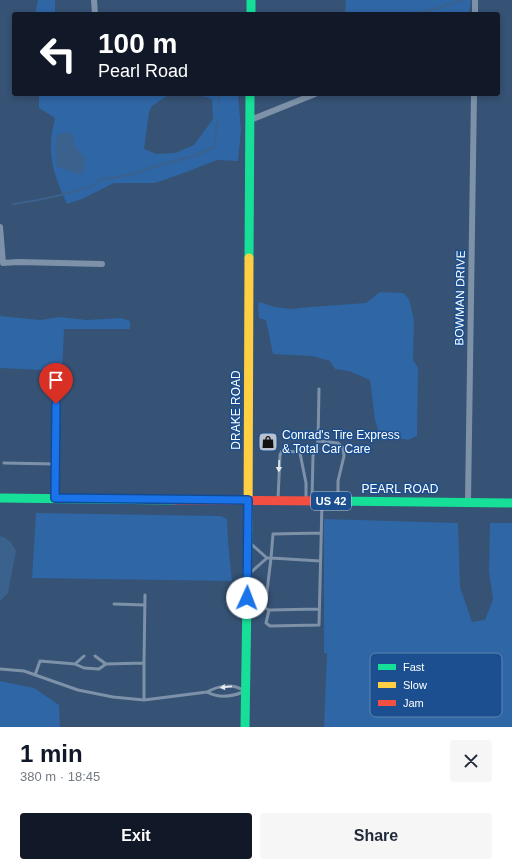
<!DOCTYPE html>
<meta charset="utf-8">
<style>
:root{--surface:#fff;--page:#f6f6f7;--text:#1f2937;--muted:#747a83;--accent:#111827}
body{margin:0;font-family:Arial,sans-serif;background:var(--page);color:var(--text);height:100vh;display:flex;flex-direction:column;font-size:15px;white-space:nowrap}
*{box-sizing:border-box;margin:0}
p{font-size:13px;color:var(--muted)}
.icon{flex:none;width:22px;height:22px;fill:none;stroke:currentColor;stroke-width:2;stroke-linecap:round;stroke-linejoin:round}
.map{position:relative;height:727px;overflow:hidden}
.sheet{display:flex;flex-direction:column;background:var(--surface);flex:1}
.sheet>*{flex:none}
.guide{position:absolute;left:12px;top:12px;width:488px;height:84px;border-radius:4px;box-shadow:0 2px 6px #0003;background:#111827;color:#fff;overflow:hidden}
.pin{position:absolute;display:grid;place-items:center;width:34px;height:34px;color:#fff;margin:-41px -17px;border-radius:50% 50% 50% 0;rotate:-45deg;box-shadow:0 0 4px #0007}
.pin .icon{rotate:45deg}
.me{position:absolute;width:44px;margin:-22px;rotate:2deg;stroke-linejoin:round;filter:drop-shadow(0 0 3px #0008)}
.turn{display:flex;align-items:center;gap:14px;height:84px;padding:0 20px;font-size:18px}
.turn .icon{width:52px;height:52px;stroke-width:2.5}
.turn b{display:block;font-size:28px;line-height:34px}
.round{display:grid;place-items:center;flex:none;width:42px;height:42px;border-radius:4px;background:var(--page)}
.overview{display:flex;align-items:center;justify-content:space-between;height:68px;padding:0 20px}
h1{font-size:24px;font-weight:700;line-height:30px;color:var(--accent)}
.cta{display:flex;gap:8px;margin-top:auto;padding:8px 20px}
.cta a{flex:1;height:46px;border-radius:4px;background:var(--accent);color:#fff;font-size:16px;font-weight:700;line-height:46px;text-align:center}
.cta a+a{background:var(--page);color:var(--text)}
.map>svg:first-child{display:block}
</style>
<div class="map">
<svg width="512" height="727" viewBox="0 0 512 727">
<rect width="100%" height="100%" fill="#365274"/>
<path fill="#2f66a5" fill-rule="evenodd" d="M38,0h17v12l-2,2h-18z
M346,0h125l-2,14h-124z
M39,94h199l3,36 -3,31 -21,-1 -33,13 -29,10h-41l-32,16 -15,5c-9,-20 -17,-38 -16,-61 0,-8 2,-16 4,-25l-16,-10zM185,94l18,2 9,3 1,20 -19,26 -19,8 -18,1 -13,-5 5,-37 3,-6 15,-10z
M380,292l23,1 6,6 5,21 -1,40 5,8 -1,68 -9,4 -8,-2 -19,2 -6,-20 -5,-40 -21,-9 -14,-2 -5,-8 -18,-5 -39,-2 -7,-34 -7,-2 -1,-14 2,-2 14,5 17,2 19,-2 56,-4z
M0,316l40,4 20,-3 27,3 34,-2 9,3v8h-66l-2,42 -62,-3z
M36,513l184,3 7,3 1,22 4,40 -200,-3z
M324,519l134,4 2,64 12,35 13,-2 8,-21 -4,-28 1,-48h22v204h-188l3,-74h-3z
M0,681l34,7 25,17 1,22h-60z"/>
<path fill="#3b618d" d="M65,132l7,2 3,13 10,11v5l-3,12 -26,-9v-29l2,-2z
M0,536l4,1 7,5 5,9 -8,42 -8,8z"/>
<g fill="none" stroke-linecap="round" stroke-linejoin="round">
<path stroke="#3b618d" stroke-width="2" d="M411,14l27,-6 24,-8
M218,107l1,-13
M13,204l25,-4 27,-6 25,-7 10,-7 34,-6 15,-6 48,-13 17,-8 4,-29"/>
<path stroke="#7d92a8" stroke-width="3" d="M318,441l20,2 5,5 1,8 -6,25v19
M4,463l51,1
M55,496l1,-104
M278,499l2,-44 2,-4 16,1 2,1 6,30v17
M312,499l1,-43 5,-15 1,-52
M249,542l18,16h4l-6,50
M320,561l-49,-3 2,-24 48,-1
M249,574l18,-16
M114,604l31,1
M248,609l17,-1 4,2 -3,13 4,3 49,-1 3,-123
M269,610l50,-1
M95,656l11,8
M144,663l1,-68
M75,664l9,-8
M0,669l24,2 54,19 35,7 31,3 63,-8c11,-6 25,-9 36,-2
M35,675l5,-14 35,3 9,4 15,1 7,-5 38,-1v37
M207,692c11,6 24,5 36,0"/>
<path stroke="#7d92a8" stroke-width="6" d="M94,0l1,14
M475,14v-14
M250,120l65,-26
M0,227l3,36 15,-1 84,2
M468,502l6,-408"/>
<path stroke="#16e098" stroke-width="9" d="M251,0v14
M249,258l1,-164
M0,498l174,2
M332,501l180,2
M245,727l3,-196"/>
<path stroke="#ffcf43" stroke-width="9" d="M248,531l1,-273"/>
<path stroke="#f24e42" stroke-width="9" d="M174,500l158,1"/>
</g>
<defs><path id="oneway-solid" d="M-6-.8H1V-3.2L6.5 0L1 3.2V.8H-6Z"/></defs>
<g fill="#e5e9ee">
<use href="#oneway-solid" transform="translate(279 466) rotate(92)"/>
<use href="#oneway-solid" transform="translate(226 687) rotate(174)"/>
</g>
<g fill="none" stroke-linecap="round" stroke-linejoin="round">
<defs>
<path id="route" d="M56,404l-1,94 193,2 -1,98"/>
</defs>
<use href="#route" stroke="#114b97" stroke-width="10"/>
<use href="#route" stroke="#1a73e8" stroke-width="7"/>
</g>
<defs>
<symbol id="shop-square" viewBox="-11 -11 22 22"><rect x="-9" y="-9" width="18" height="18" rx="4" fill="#b9c2ce" stroke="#1b4f8f"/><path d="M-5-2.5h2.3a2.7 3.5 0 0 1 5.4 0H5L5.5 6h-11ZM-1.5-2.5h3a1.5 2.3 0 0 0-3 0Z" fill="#111"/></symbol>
</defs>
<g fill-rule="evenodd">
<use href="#shop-square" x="257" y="431" width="22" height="22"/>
</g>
<g text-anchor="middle" stroke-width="3" stroke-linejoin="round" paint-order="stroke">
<rect fill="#1b4f8f" stroke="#bbcadd" stroke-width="1" x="311" y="492" width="40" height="18" rx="3"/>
<g font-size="11" font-weight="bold" fill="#fff">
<text x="331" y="505">US 42</text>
</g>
<g font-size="12" fill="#fff" stroke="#1b4f8f">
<text transform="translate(460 298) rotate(-89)" y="4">BOWMAN DRIVE</text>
<text transform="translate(236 410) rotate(-90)" y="4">DRAKE ROAD</text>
<text x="400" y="493">PEARL ROAD</text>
</g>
<g font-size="12" fill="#fff" stroke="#1b4f8f" text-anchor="start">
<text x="282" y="439">Conrad's Tire Express<tspan x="282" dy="14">&amp; Total Car Care</tspan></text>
</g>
</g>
<rect x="370" y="653" width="132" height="64" rx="6" fill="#1b4f8f" stroke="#5f84b1" stroke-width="1"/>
<rect x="378" y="664" width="18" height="6" fill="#16e098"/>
<rect x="378" y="682" width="18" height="6" fill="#ffcf43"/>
<rect x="378" y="700" width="18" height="6" fill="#f24e42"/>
<g font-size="11" fill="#fff">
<text x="403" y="671">Fast</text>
<text x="403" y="689">Slow</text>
<text x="403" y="707">Jam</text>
</g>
</svg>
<div class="pin" style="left:56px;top:404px;background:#d93025"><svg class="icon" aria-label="arrive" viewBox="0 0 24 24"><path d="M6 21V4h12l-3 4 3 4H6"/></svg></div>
<svg class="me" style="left:247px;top:598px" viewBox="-20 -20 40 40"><circle r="19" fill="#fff"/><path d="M0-13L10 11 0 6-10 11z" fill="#1a73e8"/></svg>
<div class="guide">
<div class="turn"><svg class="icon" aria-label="left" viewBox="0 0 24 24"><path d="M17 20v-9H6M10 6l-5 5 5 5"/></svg><div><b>100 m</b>Pearl Road</div></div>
</div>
</div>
<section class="sheet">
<div class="overview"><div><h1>1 min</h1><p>380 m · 18:45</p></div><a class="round"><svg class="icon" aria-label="close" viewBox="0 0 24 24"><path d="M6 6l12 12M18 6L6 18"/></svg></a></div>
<div class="cta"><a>Exit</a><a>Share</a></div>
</section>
